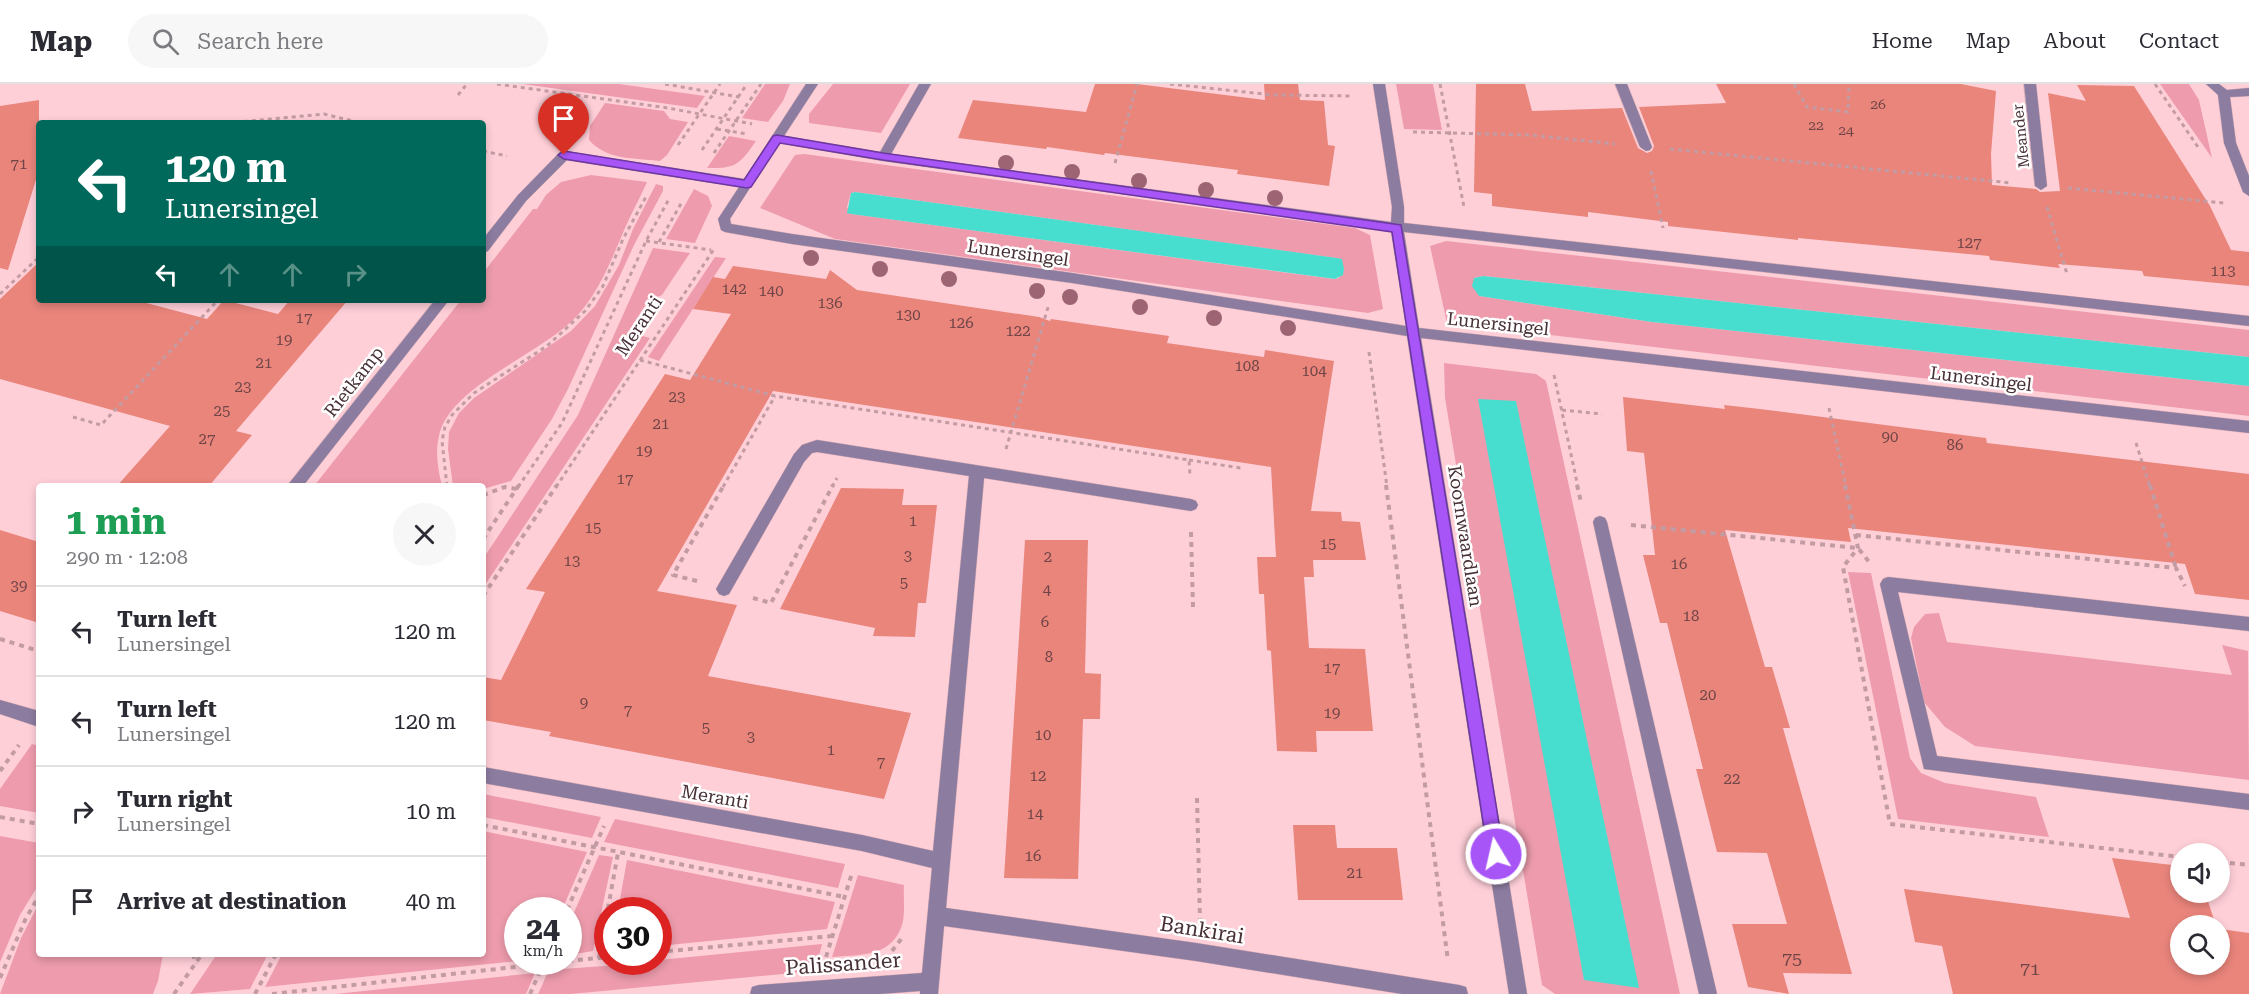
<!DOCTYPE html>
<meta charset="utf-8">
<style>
:root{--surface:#fff;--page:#f7f7f7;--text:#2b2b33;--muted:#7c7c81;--line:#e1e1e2}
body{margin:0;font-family:"Roboto Serif",serif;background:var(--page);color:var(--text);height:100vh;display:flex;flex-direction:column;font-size:22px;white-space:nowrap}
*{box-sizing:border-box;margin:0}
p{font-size:20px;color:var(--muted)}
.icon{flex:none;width:33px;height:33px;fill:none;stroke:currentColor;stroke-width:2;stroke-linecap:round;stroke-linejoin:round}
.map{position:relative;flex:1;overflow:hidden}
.panel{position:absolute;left:36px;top:399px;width:450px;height:474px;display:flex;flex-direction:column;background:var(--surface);border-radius:6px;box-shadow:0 3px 9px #0003}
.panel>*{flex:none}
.top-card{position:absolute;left:36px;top:36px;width:450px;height:183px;border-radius:6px;box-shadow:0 3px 9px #0003;background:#00695c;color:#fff;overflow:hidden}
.fabs{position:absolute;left:2170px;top:759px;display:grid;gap:12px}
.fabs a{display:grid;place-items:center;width:60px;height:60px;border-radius:50%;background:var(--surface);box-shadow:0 3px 9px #0003;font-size:30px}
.speed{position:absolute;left:504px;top:813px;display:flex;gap:12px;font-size:30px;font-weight:700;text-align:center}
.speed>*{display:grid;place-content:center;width:78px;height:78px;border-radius:50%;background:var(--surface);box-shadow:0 3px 9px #0003;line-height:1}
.speed small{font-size:15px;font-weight:400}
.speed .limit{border:9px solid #d22;background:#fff;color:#111}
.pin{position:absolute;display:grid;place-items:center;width:51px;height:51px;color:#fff;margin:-62px -26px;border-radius:50% 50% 50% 0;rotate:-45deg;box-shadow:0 0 6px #0007}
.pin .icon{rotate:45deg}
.me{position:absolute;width:66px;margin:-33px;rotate:351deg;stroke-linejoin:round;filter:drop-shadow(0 0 4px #0008)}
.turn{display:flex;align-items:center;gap:21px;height:126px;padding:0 30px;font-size:27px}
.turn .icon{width:78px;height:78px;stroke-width:2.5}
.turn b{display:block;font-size:42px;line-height:51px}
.lanes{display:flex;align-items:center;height:57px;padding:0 30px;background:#0003;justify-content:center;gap:30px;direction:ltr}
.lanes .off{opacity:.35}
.round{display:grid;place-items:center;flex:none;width:63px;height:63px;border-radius:32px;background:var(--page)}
.headline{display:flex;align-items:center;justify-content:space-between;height:102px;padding:0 30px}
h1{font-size:36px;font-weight:700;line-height:45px;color:#1e9e55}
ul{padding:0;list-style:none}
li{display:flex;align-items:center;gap:18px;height:90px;padding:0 30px;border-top:2px solid var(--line)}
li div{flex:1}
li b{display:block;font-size:22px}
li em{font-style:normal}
header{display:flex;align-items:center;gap:36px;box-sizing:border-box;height:84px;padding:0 30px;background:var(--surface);border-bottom:2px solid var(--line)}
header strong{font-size:28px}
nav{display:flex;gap:33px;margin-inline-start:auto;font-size:21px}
.search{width:420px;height:54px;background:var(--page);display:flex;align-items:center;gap:15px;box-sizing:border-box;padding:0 21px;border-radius:33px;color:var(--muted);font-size:22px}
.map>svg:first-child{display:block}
</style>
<header>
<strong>Map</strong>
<div class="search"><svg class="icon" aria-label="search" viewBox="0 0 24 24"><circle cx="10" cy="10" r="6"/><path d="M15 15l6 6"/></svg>Search here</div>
<nav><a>Home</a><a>Map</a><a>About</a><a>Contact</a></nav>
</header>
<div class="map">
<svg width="2249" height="910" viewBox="0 0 2249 910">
<rect width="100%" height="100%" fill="#ffcfd8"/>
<path fill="#ee9cad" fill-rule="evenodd" d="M522,0h97l86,12 -8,12z
M765,0h25l-7,17 -15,21 -26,-4z
M833,0h77l-29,49 -72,-10v-9z
M1396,0h37l9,46 -38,-1z
M2160,0h29l10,16 13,58z
M605,19l59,8 6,8 18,3 -21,33 -7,6c-25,-3 -54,-1 -71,-21l1,-14z
M729,52l27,5c-16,23 -20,28 -49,27z
M804,70l551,74 15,7 13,74 -15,4 -533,-74 -75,-31 35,-53zM855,108l481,66 6,2 -3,18 -5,1 -483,-65 -4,-7 4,-14z
M591,91l56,7c-7,16 -15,30 -22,46 -13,30 -25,63 -48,88 -35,38 -128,70 -138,120 -4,16 -1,34 3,50h-128l147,-186h22v-27l50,-64h4l9,-14 15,-13z
M656,100l7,2v5l-29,54 -66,144 -16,30 -41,62 -28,8v-3h-30l-5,-37 1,-17 10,-19 15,-15 97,-67 24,-25 24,-41 14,-36z
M694,105l14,7 4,10 -17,37 -29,-4z
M1446,157l803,89v27l-766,-81 -9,2 5,18 173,26 597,64v30l-802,-93 -17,-77z
M653,164l37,5 -28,42 -14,6 -20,31 22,6 -167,250v-29l95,-144z
M715,173l11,1 -67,103 -11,-4z
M1444,279l92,11 10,7 134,613h-125l-13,-9 -97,-587z
M1848,488l23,1 39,185 11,15 24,10 91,14 13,40 -151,-18z
M1939,529l8,29 285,33 -10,-30 26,6 1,129 -274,-34 -30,-19 -21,-25 -13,-64 3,-11 11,-13z
M32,660l7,2v67l-39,-7v-17z
M483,710l118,23 -9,21 -109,-21z
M615,735l230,45 -7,24 -234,-46z
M483,747l104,21 -25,58h-44l-1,51 -252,26 17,-33h201z
M0,752l39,7v41l-19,31 -20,47z
M599,771l14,2 -20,94 -24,4v-31z
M627,776l208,42 -8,27 -168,17 -1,-36h-40z
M858,791l46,10c-1,13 2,31 -3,43 -11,29 -43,27 -69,29z
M39,819v51h124l-5,27 -5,13h-153l21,-56z
M822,860l-7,27 -244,23h-33l11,-24 109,-8 1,-2z
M217,870h51l-18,35 -60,5z
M535,889l-9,21h-191z"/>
<path fill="#48decf" d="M855,108l482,66 5,1 2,10 -1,6 -8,4 -484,-65 -4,-1 4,-20z
M1483,192l766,81v29l-597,-64 -173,-26 -7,-10 2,-8z
M1478,315l38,2 123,587 -55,-8z"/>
<path fill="#ea857c" d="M1095,0h42l128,16 -1,-16h34l2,16 24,1 4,44 7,1 -6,40 -92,-12 1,-4 -133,-17 -1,2 -57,-8 -1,2 -88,-11 15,-38 113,12z
M1476,0h49l7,27 90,-3 16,40 9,5 5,-2 2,-5 -15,-39 87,-4 -10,-19h245l35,7 -5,63 1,31 44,4 4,3 20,-1 -12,-98 38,8 -9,-16 57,1 76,120 21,44 18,2v34l-105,-10 -2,-5 -84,-7 2,4 -70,-8 -1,-4 -191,-18v2l-130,-14v-4l-80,-10v5l-96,-11v-12l-18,-2z
M39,16v70l-31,100 -8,-2v-162z
M39,178v38h96l72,19 17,-19 54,14 12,-14h58l-112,131 16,4 -43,51h-92l53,-60 -170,-47v-80z
M733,182l93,13 4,-9 27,20 182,27 11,4 1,-2 118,17 -2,7 97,14 1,-7 69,11 -23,150 30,1 1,9 18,1 6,38h-53l1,17h-10l5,71 56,1 8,82h-57l1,21 -40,-1 -6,-100 -4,-1 -3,-56h-5l-2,-37h19l-5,-90 -498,-76 -116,200 80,14 -29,71 203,37 -27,86 -335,-63 2,-4 -68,-12v-43l18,3 44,-88 -19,-3 139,-215 25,6 41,-66 -38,-5 20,-32 12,2z
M1623,313l102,12 -1,-4 36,4 226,29 1,5 262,31v126l-54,-6 -10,-30 -337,-36 3,14 -126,-12 40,137h7l18,61h-7l69,246 -69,-1 6,21 -41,-7 -16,-63h55l-20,-71 -50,-1 -21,-83h7l-36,-146h-7l-17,-68h12l-11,-102 -17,-2z
M841,404l63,1 -2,16h35l-11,98h-8l-3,34 -42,-1 2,-8 -95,-19z
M0,446l39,12v81l-39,-12z
M1025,456h63l-3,133 16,1 -1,45h-17l-5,160 -74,-1z
M1293,741h42l2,23h60l6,52h-105z
M2112,774l69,8v26h24l11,34h-35v38h39v-35l29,4v61h-296l-11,-48 -27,-4 -11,-53 226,29z"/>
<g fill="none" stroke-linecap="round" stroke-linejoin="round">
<defs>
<path id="minor" d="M806,0h12l-34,52 96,16 39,-68h12l-40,70 500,68 1,-15 -19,-123h12l19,123v16l845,93v10l-845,-94 15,96 830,93v12l-828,-95 106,656h-18l-102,-658 -335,-53 -280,-39 -67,-12 -4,-2 -3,-11 21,-32 -172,-27 -41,41 -38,50 -5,2v-14l35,-44 42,-43 4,-1 180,28zM779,59l104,18 508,70 15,95 -334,-53 -280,-39 -61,-10 -1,-5z
M1615,0h12l25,63 -2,3 -4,1 -6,-4z
M2024,0h12l11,102 -6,4 -6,-4z
M2206,0h13l8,6 22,-2v8l-19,1 6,46 13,33v20l-6,-4 -19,-49 -6,-48z
M435,216h14l-146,186h-16z
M817,356l374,59 5,2 2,4 -2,4 -5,2 -207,-33 -38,430 250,35 263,42 7,2 2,7h-66l-206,-33 -252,-35 -6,68h-18v-3l-40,3h-130l2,-7 7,-2 163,-12 10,-105 -70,-17 -379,-68v-16l379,68 71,16 36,-375 -152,-24 -5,1 -8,9 -75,132 -5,2 -5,-2 -3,-5 78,-135 8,-9z
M1600,432l5,2 2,4 110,472h-18l-106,-472 2,-4z
M1888,493l361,40v14l-351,-39 39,164 312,38v16l-325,-41 -44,-185 3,-5z
M0,616l39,11v16l-39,-13z"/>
</defs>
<use href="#minor" stroke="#daafb7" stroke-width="1"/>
<path stroke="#c39ba3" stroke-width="3" stroke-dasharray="4 4" stroke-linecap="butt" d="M497,0l171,24 84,16
M665,0l74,13
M1170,0l103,11 80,1
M1440,0l24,123
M1794,0l13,23 41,5 1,-28
M2155,0l45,66
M458,11l9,-11
M228,39l96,-9 37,9
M717,45l30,5
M1413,48l117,3 85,9
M678,61l42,-61
M1670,65l342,34
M702,66l45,-66
M483,67l24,5
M714,69l47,-69
M1115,79l22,-79
M1651,87l12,57
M2068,104l156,15
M2047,123l20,67
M646,157l65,9
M659,158l23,-40
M0,210l39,-37
M1369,268l18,135
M640,276l135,36 414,64 1,16
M1554,291l24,112
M1829,324l17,79
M1562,326l40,4
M73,333l28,8 117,-125
M2136,359l14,44
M1006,365l43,-145
M1189,376l52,8
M447,402l-5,-45 3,-14 7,-12 22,-22 73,-47 38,-35 18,-25 20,-47 24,-44
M518,403l44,-64 84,-182 23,-42
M556,403l158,-238
M723,403l52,-91
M832,403l5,-9"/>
<path stroke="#c39ba3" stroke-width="4" stroke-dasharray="5 5" stroke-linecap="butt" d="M1386,401l62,476
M1577,401l4,17
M1845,401l13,63 -15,19 47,257 291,33
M2150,401l26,83
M483,411l22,-8 12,2
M1631,441l227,23 12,15
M1191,448l2,76
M1856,451l320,33 9,18
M483,455l36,-54
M697,497l-24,-6 51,-90
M483,512l74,-111
M753,514l18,5 62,-118
M0,555l39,12
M0,687l19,-26
M1197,714l3,122
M0,733l39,7
M483,741l362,72
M2220,778l29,3
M567,826l37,-84
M892,867l10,-13
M658,868l174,-16
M193,870l3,10
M826,873l26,-84
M599,874l19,-105
M568,877l40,-4
M0,894l26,-60 13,-22
M174,910l28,-40
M255,910l21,-40
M272,910l288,-32
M530,910l14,-32"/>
<use href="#minor" fill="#8c7ca0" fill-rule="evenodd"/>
</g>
<g fill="#9d6574">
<circle cx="1006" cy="79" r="8"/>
<circle cx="1072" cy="88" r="8"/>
<circle cx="1139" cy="97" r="8"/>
<circle cx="1206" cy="106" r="8"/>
<circle cx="1275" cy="114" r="8"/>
<circle cx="811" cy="174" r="8"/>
<circle cx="880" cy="185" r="8"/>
<circle cx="949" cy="195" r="8"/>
<circle cx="1037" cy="207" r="8"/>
<circle cx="1070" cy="213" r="8"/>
<circle cx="1140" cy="223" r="8"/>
<circle cx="1214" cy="234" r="8"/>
<circle cx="1288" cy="244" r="8"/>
</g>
<path fill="#a855f7" stroke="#6d37a1" stroke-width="1.5" d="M777,51l106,18 518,72 103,629 -2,6 -6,2 -5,-2 -3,-6 -96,-622 -509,-72 -103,-17 -29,44 -4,1 -183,-29 -6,-4 6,-4 180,29 29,-44z"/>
<g text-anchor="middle" stroke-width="5" stroke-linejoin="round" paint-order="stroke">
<g font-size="14" fill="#704547">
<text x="1878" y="25">26</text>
<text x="1816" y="46">22</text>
<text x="1846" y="51">24</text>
</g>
<g font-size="15" fill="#473035" stroke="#fefefe">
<text transform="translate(2021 52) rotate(-96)" y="5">Meander</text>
</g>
<g font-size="15" fill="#704547">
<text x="19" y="85">71</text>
<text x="1969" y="164">127</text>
<text x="2223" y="192">113</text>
<text x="734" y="210">142</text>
<text x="771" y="212">140</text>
<text x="830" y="224">136</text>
<text x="908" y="236">130</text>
<text x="304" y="239">17</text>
<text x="961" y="244">126</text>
<text x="1018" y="252">122</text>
<text x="284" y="261">19</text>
<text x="264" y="284">21</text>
<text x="1247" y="287">108</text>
<text x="1314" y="292">104</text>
<text x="243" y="308">23</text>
<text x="677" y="318">23</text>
<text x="222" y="332">25</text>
<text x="661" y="345">21</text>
<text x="1890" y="358">90</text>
<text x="207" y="360">27</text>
<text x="1955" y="366">86</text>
<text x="644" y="372">19</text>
<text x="625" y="400">17</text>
<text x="913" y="442">1</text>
<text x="593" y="449">15</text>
<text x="1328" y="465">15</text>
<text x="908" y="477">3</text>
<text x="1048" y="478">2</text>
<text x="572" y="482">13</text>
<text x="1679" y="485">16</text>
<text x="904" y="504">5</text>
<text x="19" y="507">39</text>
<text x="1047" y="511">4</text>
<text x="1691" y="537">18</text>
<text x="1045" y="543">6</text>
<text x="1049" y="578">8</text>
<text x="1332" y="589">17</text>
<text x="1708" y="616">20</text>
<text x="584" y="624">9</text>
<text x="628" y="631">7</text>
<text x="1332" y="634">19</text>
<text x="706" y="649">5</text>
<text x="1043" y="656">10</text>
<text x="751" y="658">3</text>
<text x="831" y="671">1</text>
<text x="881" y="683">7</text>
<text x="1038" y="697">12</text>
<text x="1732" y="700">22</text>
<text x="1035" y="735">14</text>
<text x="1033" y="777">16</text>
<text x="1355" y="794">21</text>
</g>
<g font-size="18" fill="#473035" stroke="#fefefe">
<text transform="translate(1018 169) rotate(8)" y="6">Lunersingel</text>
<text transform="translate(1498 240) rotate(6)" y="6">Lunersingel</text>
<text transform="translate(639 242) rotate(-56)" y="6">Meranti</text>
<text transform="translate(1981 295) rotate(7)" y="6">Lunersingel</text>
<text transform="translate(354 298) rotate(-52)" y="6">Rietkamp</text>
<text transform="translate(1465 452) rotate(81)" y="6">Koornwaardlaan</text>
<text transform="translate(715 713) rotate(10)" y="6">Meranti</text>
</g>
<g font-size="18" fill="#704547">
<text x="1792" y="881">75</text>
<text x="2030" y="891">71</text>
</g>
<g font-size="21" fill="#473035" stroke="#fefefe">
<text transform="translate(1202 846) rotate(9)" y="7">Bankirai</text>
<text transform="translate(843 880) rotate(-4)" y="7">Palissander</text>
</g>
</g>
</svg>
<div class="fabs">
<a><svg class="icon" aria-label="sound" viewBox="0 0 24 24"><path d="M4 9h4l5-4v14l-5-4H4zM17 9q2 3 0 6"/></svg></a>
<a><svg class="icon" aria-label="search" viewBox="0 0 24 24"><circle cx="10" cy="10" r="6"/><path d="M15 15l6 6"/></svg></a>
</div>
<div class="speed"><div>24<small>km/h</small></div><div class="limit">30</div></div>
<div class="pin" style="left:564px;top:71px;background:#d93025"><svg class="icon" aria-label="arrive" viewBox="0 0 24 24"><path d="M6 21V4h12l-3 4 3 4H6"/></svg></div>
<svg class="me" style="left:1496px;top:770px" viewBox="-20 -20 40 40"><circle r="17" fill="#a855f7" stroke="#fff" stroke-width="3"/><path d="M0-11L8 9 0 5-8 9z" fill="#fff"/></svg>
<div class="top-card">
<div class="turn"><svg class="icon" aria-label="left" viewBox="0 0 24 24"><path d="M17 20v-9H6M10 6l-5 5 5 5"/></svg><div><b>120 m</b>Lunersingel</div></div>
<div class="lanes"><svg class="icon" aria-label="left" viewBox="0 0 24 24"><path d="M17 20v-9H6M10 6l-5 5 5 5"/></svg><svg class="icon off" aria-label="ahead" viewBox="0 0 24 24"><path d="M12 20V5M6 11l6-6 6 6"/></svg><svg class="icon off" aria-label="ahead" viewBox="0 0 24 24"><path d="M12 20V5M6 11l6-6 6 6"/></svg><svg class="icon off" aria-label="right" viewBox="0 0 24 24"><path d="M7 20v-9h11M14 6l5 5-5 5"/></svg></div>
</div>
<section class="panel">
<div class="headline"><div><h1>1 min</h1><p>290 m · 12:08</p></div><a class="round"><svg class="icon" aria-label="close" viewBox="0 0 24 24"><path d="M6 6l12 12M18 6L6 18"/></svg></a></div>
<ul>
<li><svg class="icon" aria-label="left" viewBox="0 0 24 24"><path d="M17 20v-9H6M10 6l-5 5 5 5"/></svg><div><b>Turn left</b><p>Lunersingel</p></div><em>120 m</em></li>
<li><svg class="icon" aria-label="left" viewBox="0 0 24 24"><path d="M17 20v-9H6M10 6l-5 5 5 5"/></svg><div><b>Turn left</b><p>Lunersingel</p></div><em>120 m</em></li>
<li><svg class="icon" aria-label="right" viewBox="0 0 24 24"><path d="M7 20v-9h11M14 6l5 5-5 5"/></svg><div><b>Turn right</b><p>Lunersingel</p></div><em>10 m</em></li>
<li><svg class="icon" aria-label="arrive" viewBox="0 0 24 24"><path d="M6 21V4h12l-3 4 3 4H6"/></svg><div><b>Arrive at destination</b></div><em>40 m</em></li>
</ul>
</section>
</div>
